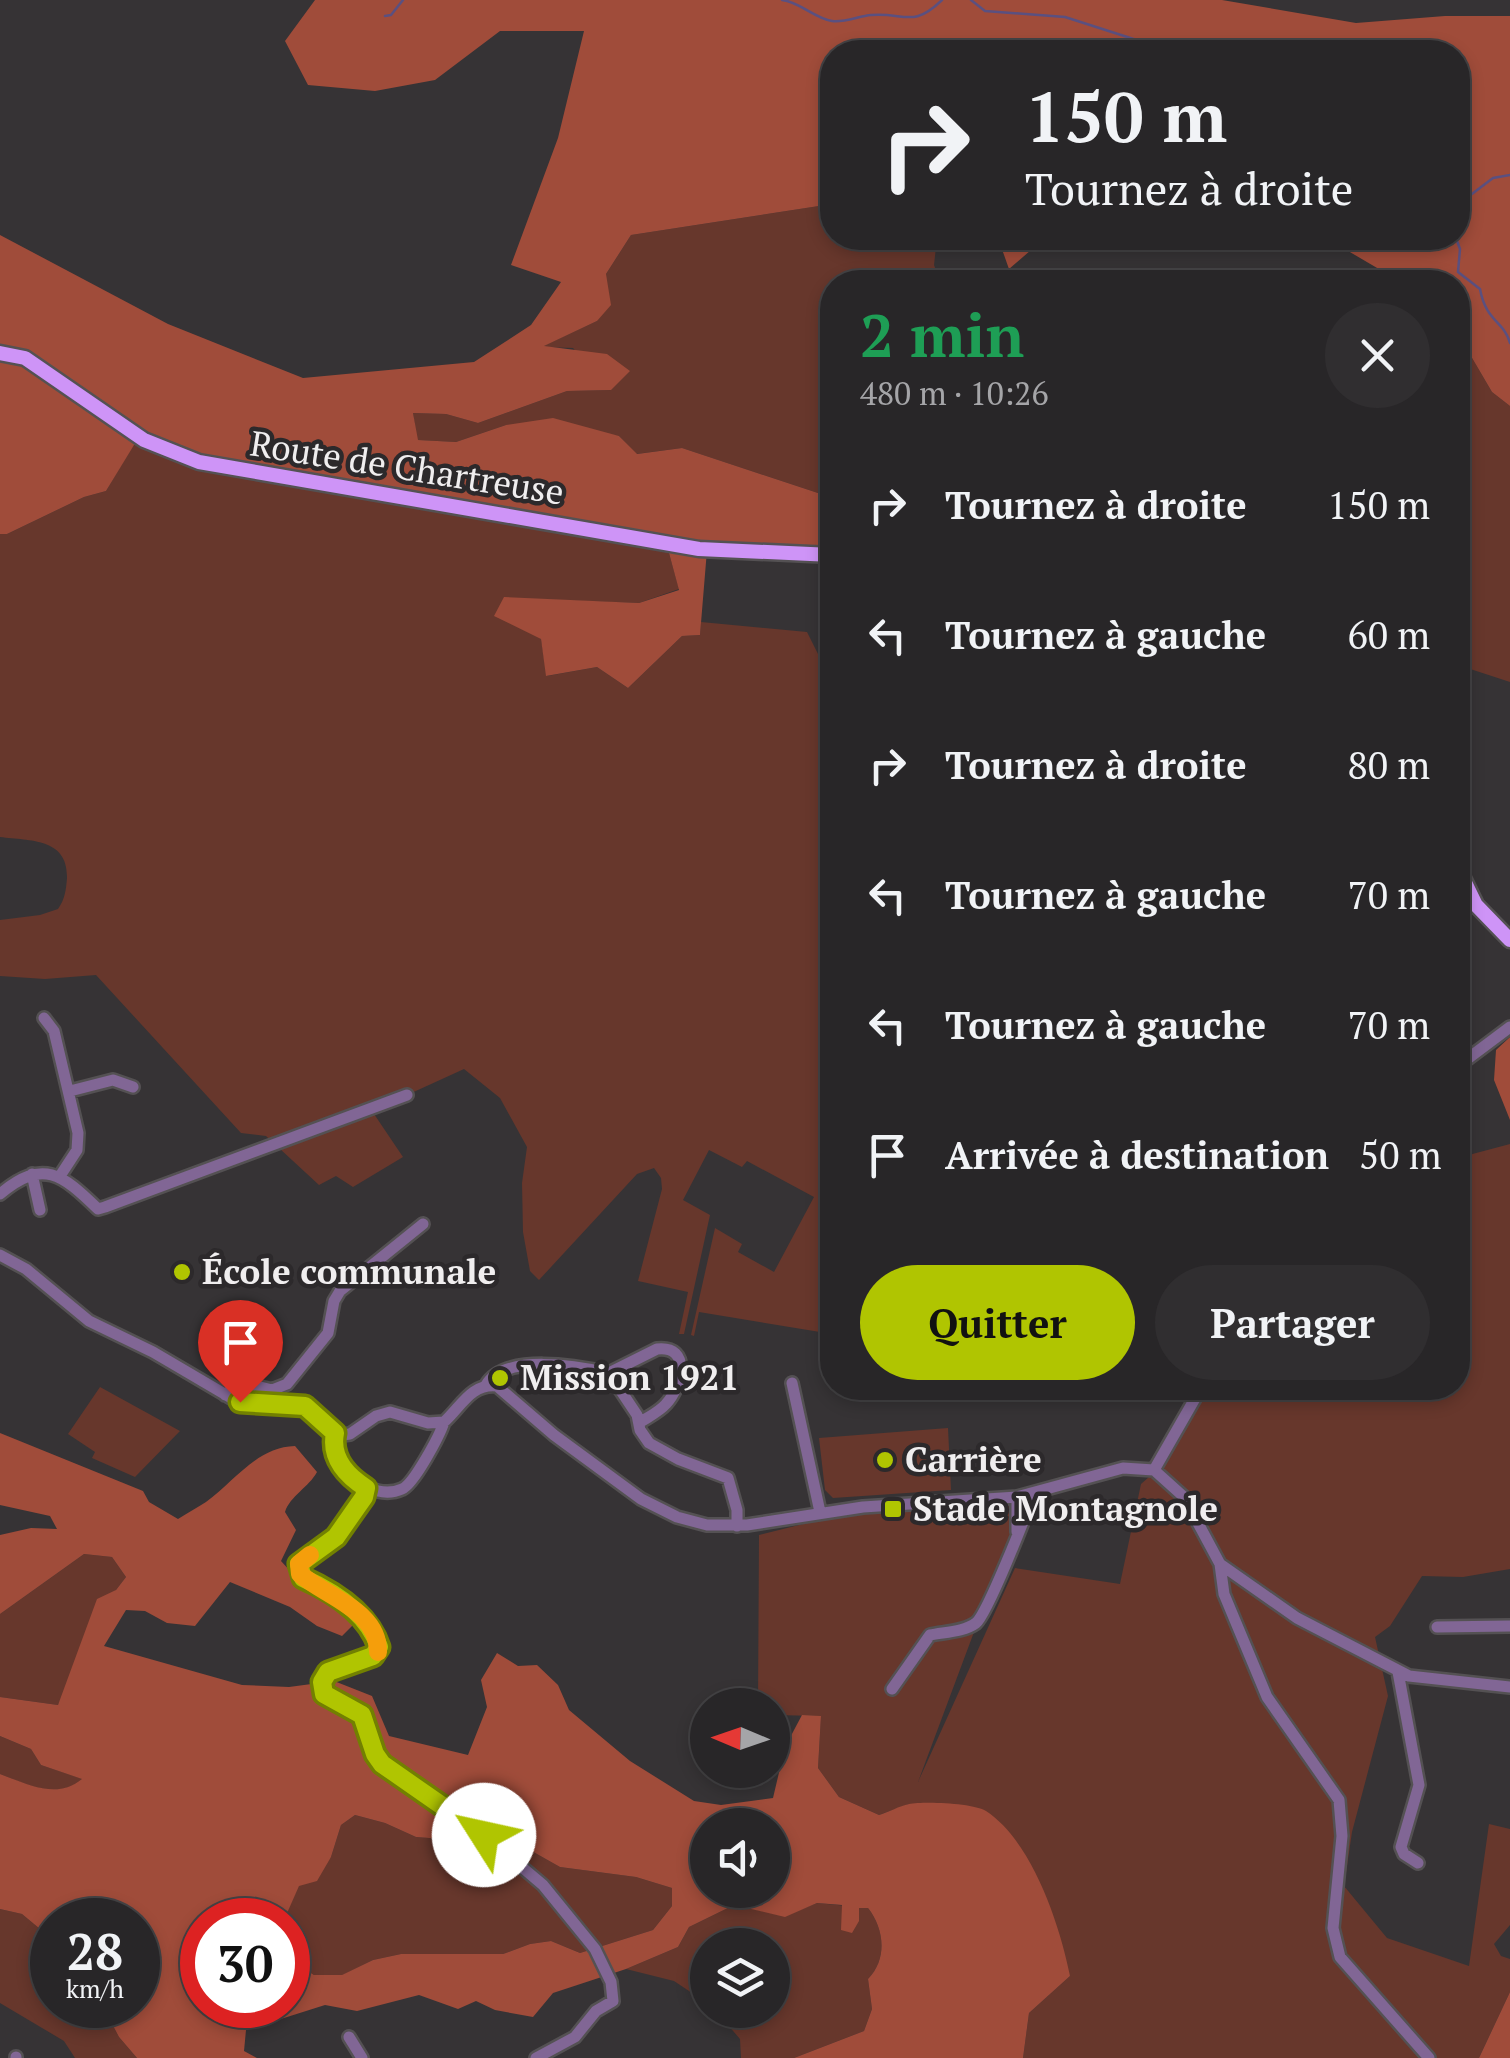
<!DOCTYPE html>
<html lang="fr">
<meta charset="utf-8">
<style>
:root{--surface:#282628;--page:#302e30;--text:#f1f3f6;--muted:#a5a5a8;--line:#444345;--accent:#b0c501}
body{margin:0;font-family:"PT Serif",serif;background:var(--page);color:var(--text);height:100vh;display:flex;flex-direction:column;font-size:38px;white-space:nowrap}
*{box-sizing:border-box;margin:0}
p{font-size:32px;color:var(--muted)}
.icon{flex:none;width:55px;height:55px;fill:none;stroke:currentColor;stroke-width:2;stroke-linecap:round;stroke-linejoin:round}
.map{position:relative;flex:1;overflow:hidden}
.side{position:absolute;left:820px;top:270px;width:650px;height:1130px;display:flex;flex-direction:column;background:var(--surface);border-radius:40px;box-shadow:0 5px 15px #0003,0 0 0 2px var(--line)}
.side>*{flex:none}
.banner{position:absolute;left:820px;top:40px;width:650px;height:210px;border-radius:40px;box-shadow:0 5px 15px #0003,0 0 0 2px var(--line);background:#282628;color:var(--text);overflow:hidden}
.needle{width:65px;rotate:272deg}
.controls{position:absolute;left:690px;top:1688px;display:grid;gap:20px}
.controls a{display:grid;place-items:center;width:100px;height:100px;border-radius:50%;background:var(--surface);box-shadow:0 5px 15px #0003,0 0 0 2px var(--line);font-size:50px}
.speed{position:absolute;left:30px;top:1898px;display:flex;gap:20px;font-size:50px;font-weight:700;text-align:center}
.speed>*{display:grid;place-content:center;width:130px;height:130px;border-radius:50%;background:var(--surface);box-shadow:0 5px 15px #0003,0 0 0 2px var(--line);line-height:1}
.speed small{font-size:25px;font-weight:400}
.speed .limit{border:15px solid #d22;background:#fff;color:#111}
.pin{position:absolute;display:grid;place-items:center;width:85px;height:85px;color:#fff;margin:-102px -42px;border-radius:50% 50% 50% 0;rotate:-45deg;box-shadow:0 0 10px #0007}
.pin .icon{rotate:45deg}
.me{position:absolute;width:110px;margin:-55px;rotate:305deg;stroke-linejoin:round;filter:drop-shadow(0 0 8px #0008)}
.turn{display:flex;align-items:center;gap:35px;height:210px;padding:0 40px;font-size:45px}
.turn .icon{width:130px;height:130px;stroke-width:2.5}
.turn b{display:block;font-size:70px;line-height:85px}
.round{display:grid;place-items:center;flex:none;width:105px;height:105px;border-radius:52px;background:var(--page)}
.overview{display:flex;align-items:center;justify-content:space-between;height:170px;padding:0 40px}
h1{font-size:60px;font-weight:700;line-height:75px;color:#1e9e55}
.primary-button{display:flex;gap:20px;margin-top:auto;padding:20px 40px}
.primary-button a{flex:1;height:115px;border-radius:60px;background:var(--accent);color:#111;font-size:40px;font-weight:700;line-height:115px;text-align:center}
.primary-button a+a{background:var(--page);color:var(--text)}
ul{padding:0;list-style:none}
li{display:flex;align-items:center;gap:30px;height:130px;padding:0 40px}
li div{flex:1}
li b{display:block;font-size:38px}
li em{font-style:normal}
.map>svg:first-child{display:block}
</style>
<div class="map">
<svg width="1510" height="2058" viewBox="0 0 1510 2058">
<rect width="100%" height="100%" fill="#363335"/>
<path fill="#67372c" d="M832,204v34h105l-3,27 6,17h-108v207l-8,6 -142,-47 -46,6 -17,-18 -113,-11 -50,17 -39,-2 -4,-27 33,1 32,9 89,-32 44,-1 -38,-42 -32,-1 56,-26 9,-47 25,-39z
M1458,334l34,58 18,14v276l-52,-17z
M133,445l536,108 10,36 -40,14 -135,-5 37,41 6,37 50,-9 31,21 54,-52 18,-1 1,-13 106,10 15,30 10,-1v647l-12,24 -121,-20 -5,24 -3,-1 24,-107 27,16 -4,8 36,20 40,-75 -67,-36 -5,6 -33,-17 -26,50 27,15 -26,119h-5l9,-42 -50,-11 24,-92 -1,-11 -7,-10 -17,6 -98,106 -9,-9 -7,-39 -1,-49 5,-36 -27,-49 -36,-29 -92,42 31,46 -50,30 -17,-11 -17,9 -53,-49 -25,-3 -145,-158 -51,4 -45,-3v-56l40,-5 18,-6c7,-10 8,-19 9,-31 1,-40 -36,-37 -67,-41v-303h7l77,-37 22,-6z
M1510,1144v425l-47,8 -41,-1 -32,50 -15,11 13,59 -36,136 -8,54 43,52 82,28 20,-142 21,5v96l-16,19 7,12 9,3v33l-31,66h-456l6,-45 41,-37 -161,-172 -30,11 -40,-18 -21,-29 3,-52 -48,-1 -1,-10h-14l1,-170 48,-12 1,-7 193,-18 10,6v29l-93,249 97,-214 105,16 21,-100 25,-22 43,-74h249v-234l7,2z
M100,1387l80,44 -45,46 -43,-19 3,-6 -27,-18z
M948,1428l3,62 -118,8 -8,-8 -6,-52z
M84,1554l28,3 14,20 -10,13 -58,115 -58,-8v-83z
M0,1736l31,13 10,16 42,14c-26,21 -55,6 -83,-5z
M355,1815l30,8 31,14 105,8 39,22 76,10 36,11v18l-19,24 -73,23 -29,-12 -21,3 -27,10h-102l-28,6 -32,16 -27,-1 -19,-12 -1,-24 -6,-1 -3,-22 14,-31 32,-28 10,-32z
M817,1903l51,5c16,20 20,51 0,71l4,30 -8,22 -70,27h-53l-1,-19 -25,-29h57v-65h-64l-1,58 -33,-22 -48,-12 52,-22 11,-20 45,-22 51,11z
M0,1909l22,5 30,25v66h50l17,32 18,21h-62l-11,-17 -64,-38z"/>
<path fill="#a04c3a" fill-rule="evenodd" d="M315,0h907l134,23 89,-7h65v390l-18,-14 -34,-58v-52h-57l-75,-44h132v-186h-626v152l-201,31 -25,39 5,31 -14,16 -53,25 63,8 23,17 -19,19 -44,1 -89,32 -32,-9 -33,-1 5,27 38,2 50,-17 47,-7 66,18 18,18 45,-6 142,47 8,11v43l-125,1 -7,85 -18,1 -54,52 -31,-21 -51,9 -5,-37 -47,-23 10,-19 135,6 40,-13 -10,-37 -535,-108 -28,46 -22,6 -77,37h-7v-299l168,89 135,54 171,-16 57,-37 30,-43 -50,-17 47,-127 26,-107h-84l-65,49 -60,11 -67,-6 -23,-44z
M998,238h47l-36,31z
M1510,1037v83l-16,-40 2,-30z
M0,1433l143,58 6,11 29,17c9,-6 19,-11 28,-17 29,-21 51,-55 89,-56l22,26c-8,15 -27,24 -32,40l11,18 -15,31c21,25 50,40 72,64l-11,11 -25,-10 -27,-19 -60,-25 -35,44 -28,-3 -22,-12 -19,-1 -22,36 138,39 47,2 45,-6 38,15 17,40 79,19 19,-48 -6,-27 16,-27 21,13 19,-1 21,20 11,25 61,51 64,40 27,4 52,-7 12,-51 17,-32 19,1 -3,52 21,29 40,18c10,-3 20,-9 30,-11 15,-3 65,-1 77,7 46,30 74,114 84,165l-41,37 -6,45h-229l70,-27 8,-22 -4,-30c20,-20 16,-51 0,-71h-9v13l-7,12 -11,-3 1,-25 -25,-2 -32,14 -51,-12 -45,22 -11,20 -52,22 -73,24 -20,24 -38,-7 -19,-9 -18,8 -39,-14 -62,16 -32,-6 -79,25 -2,21 13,7h-120l-18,-21 -17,-32h36v-85h-86v19l-30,-25 -22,-5v-135c27,10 57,26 82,5l-41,-14 -10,-16 -31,-13v-39l58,8 39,-106 19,-9 10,-13 -14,-20 -28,-3 -84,60v-79l31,-7 26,1 -7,-13 -50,-11zM355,1815l30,8 31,14 105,8 39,22 76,10 36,11v18l-19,24 -73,23 -29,-12 -21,3 -27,10h-102l-28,6 -31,15h-28l-18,-12 7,-15 -9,-9 -6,-1v67h-86v-85h82l15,-34 18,-5 14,-24 10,-32zM708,1825h64v65h-64z
M1510,1992v66h-31z"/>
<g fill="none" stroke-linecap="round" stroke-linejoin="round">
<path stroke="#5a5080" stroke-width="2.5" d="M782,0c18,2 32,18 50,21 12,2 27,-5 39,-6 34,-3 41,14 71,-15
M971,0l14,11 80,6 109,35
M385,16l6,-1 12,-15
M1458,200h6l29,-22 17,-3
M1458,218l6,-18
M1456,238l4,11 -2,23 22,17c6,33 24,32 30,54"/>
<defs>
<path id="minor" d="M1316,282v-1
M44,1018l10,13 24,102 -1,17 -17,26
M1458,1066l52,-39
M70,1091l43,-11 20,7
M32,1174l8,36
M0,1194c43,-36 62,-20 98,15l7,-2 302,-112
M0,1255l26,14 63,52 64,31 80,47 72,7 30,27 8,2 7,-1 26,-18 14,-4 38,11 16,-1c17,-15 27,-39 53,-36l57,49 87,64 36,18 30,8h40l116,-18 154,-10 106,-29 31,2 30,27 36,67 77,54 112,58 101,11
M609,1373l48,-24c35,-4 25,38 9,55 -7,8 -18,13 -27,19
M792,1383l28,129
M486,1385c19,-32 92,-19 123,-12l28,42 3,15 9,13 29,16 50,19 9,32v16
M225,1395l15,-13 32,8 15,-6 41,-51 6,-32 6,-10 83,-67
M335,1433c-7,34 36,70 67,56 12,-5 38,-54 42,-67
M1154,1470l47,-82
M366,1487l-2,10 -28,40 -37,27 4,14c31,14 65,35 76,69l-6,9 -45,16 -5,10 1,12 38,21 13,39 7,10 102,71 59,50 52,64 16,33 2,19 -17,10 -21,26 -39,21
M1017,1497v35
M1220,1564l4,30 43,103 72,103 3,36 -9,92 7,29 89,101
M1437,1627l73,-1
M1398,1672l21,113 -18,62 3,7 14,9
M892,1689l38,-54c14,-3 34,-3 46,-12 11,-9 52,-111 57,-130
M349,2037l13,21
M16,2057v1"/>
<path id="major" d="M0,353l25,5 119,82 55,22 500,87 133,6
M1458,868l18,37 34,35"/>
</defs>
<use href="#minor" stroke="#545153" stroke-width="16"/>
<use href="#major" stroke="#545153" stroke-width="19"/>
<use href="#minor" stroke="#816695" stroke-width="11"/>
<use href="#major" stroke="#ce94f7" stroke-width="14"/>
</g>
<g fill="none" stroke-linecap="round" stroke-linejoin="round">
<defs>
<path id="route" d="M240,1402l65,4 30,27c-5,25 12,43 31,55l-2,9 -28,40 -37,27 4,14c31,14 65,35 76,69l-6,9 -45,16 -6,10 2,12 38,21 13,39 7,10 102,71"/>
</defs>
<use href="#route" stroke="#728001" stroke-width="25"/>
<use href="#route" stroke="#b0c501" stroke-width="18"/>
<path stroke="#f59e0b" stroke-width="18" d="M310,1555l-11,9 1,10c25,22 79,37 78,78"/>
</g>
<g fill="#b0c501" stroke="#2c292b" stroke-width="4">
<circle cx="182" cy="1272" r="10"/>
<circle cx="500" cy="1378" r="10"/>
<circle cx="885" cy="1460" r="10"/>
<rect x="883" y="1499" width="20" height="20" rx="5"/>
</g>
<g text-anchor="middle" stroke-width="9" stroke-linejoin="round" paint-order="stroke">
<g font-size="35" fill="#f0eeef" stroke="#2c292b">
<text transform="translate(407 468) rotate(9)" y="12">Route de Chartreuse</text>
</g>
<g font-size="35" font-weight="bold" fill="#f0eeef" stroke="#2c292b" text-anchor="start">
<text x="202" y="1284">École communale</text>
<text x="520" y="1390">Mission 1921</text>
<text x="905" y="1472">Carrière</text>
<text x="913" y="1521">Stade Montagnole</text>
</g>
</g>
</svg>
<div class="controls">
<a><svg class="needle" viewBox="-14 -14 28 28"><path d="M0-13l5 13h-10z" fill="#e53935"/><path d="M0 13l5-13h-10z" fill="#a5a5a8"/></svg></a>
<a><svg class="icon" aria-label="sound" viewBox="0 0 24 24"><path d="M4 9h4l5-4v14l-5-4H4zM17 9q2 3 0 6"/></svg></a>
<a><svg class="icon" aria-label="layers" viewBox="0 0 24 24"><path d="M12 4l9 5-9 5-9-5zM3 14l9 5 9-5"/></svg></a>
</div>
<div class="speed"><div>28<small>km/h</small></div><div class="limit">30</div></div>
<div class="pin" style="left:240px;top:1402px;background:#d93025"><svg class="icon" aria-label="arrive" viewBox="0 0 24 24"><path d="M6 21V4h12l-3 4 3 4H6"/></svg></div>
<svg class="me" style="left:484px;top:1835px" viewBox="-20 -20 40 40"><circle r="19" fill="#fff"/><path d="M0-13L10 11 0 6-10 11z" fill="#b0c501"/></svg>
<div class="banner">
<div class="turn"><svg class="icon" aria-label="right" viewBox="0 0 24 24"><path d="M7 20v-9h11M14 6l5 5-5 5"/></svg><div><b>150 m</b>Tournez à droite</div></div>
</div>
<section class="side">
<div class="overview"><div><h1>2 min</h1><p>480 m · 10:26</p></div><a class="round"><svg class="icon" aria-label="close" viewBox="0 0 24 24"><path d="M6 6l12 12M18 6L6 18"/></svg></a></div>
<ul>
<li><svg class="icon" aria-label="right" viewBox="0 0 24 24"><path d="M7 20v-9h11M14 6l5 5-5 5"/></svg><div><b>Tournez à droite</b></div><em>150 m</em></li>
<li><svg class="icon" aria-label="left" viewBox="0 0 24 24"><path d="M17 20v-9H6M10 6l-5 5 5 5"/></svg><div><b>Tournez à gauche</b></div><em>60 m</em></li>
<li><svg class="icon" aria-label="right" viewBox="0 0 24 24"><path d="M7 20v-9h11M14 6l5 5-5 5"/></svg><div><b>Tournez à droite</b></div><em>80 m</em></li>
<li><svg class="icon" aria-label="left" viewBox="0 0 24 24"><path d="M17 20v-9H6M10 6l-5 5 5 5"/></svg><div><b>Tournez à gauche</b></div><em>70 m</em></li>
<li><svg class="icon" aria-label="left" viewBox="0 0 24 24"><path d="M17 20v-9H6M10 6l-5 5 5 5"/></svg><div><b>Tournez à gauche</b></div><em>70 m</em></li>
<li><svg class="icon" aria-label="arrive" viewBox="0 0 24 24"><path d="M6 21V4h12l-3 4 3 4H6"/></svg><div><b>Arrivée à destination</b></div><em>50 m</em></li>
</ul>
<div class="primary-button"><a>Quitter</a><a>Partager</a></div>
</section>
</div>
